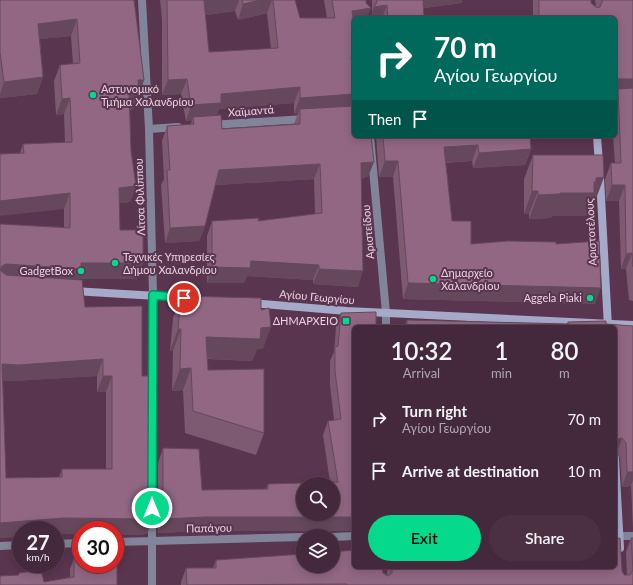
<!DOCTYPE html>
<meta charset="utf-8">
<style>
:root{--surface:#44283b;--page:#4b3042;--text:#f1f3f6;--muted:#afa6af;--line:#5c4455;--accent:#05d98b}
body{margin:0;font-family:Lato,sans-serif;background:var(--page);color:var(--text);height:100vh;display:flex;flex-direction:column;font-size:15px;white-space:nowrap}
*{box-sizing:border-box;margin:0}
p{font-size:13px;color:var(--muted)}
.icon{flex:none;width:22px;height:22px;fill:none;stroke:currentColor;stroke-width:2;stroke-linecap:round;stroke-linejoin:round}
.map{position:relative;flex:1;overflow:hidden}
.drawer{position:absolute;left:352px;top:325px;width:265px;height:244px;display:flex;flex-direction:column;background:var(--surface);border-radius:6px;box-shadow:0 2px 10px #0003,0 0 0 1px var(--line)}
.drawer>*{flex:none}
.top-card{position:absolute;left:352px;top:16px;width:265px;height:122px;border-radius:6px;box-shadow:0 2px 10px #0003,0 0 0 1px var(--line);background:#00695c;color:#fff;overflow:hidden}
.tools{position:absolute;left:296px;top:477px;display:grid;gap:8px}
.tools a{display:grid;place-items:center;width:44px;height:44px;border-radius:50%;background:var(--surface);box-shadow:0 2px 10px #0003,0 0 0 1px var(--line);font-size:20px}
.speed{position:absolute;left:12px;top:521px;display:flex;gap:8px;font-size:20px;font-weight:700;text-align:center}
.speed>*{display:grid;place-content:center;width:52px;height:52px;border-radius:50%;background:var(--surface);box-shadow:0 2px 10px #0003,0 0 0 1px var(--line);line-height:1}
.speed small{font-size:10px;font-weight:400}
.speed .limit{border:6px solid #d22;background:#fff;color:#111}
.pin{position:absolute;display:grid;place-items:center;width:34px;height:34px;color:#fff;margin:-17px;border:2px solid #fff;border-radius:50%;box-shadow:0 1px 4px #0007}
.me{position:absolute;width:44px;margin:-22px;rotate:0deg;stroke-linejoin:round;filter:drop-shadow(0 0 3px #0008)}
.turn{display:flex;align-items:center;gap:14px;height:84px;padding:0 16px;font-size:18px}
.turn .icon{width:52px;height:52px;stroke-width:2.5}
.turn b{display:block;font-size:28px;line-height:34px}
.then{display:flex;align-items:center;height:38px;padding:0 16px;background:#0003;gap:8px;font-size:15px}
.eta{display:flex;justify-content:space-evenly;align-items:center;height:68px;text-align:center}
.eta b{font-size:24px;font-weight:600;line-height:28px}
.cta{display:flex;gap:8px;margin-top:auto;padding:8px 16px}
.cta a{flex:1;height:46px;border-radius:24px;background:var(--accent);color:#111;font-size:16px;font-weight:600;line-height:46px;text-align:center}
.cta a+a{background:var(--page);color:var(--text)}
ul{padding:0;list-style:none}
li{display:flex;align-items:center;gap:12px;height:52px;padding:0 16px}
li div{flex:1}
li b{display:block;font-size:15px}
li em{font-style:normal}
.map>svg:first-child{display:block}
</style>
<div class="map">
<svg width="633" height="585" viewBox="0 0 633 585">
<rect width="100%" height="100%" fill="#5a354f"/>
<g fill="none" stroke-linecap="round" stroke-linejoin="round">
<path stroke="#828599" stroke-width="8" d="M142,0l7,129 4,166 -1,161
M211,125l94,-6
M149,129l29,-2
M370,136l16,177v14
M152,510v75
M615,536h18
M333,537l21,-1
M115,542l188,-5
M55,544l26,-1
M0,546l21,-1"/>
<path stroke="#a5aac9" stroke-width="8" d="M597,136l2,28
M600,178l8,149
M73,291l118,7
M250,303l97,8 286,14
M615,458l5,90"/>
</g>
<path fill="#7d5972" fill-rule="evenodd" d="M0,0h134l10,80 -11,29 -3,1 1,41 5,35 -6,16 -11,1 1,27 17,49h-60l8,28 57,69 7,70 4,71 -6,17h-3l-1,1h-28v-5h-34v4h-26v-4l-55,8v-314l64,3v-18l-44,-56 3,-9 42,-1 -1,-29 -8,1 -2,-34 6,-16 13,-1 -2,-28 -31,3 3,38 -6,17 -37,4zM97,376v16h9v77h-44l-3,8 -53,1 -3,-97h9z
M160,0h135l5,18h27l-3,-18h42l-12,18v47l-1,4 1,14v14l-3,9 17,71 -7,1 -3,109 -45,-3v-4l-66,-4 -3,7h-37v-47l5,-15h46l57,-7 -1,-35 -99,6 -10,41 -6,15 -34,2 -4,-58 3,-6 -2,-38 5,-15 23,-1 2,-4h-6l-5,-27 -19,1v-76zM235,11l3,9 29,-7 4,36 -62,3 -4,-37zM294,103v11l4,-1 -4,11 -72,5 -5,-14 2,-6z
M372,0h90l-1,3 -37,5v10h-54l2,-3z
M533,0h58v3l5,4 -1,-7h38v301l-4,-1 -3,-31h-5l-2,-68h-13l-1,-22 6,-16h4l-2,-27h2v-40l1,-1 -1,-77h-82z
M376,136h154l1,13 -6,16 -52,3 -1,-7 -26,2 6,58 19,23h85l39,60 -192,-5 -10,-122h-14z
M533,155l71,22 -9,24h-4l-5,15h-34l-1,2 -22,1v-5h-5v-35z
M181,296l80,14 2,39h-6l-5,12 -44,-2v11l56,63 -8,22 -71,-22 -2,-43 -11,1 1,-40h-3l3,-33z
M341,313l13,14v204h-154l-42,2v-70l5,-15 39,42 64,-1 2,-5 62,-2 -7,-47 5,-14 6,-1 -4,-35v-24l4,-9 2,-25z
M407,320l160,4 1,-2 38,2 27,2v203l-2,-43 -9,1 -2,-29 -3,-5h-2l1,19 -1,4v-149h-211z
M631,538h2v47h-452v-3l5,-14h27l3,-8 167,13 4,2v-4l1,-4 234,4 2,4h3l-1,-23z
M74,558l43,27h-117l18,-10 1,-2 25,9 26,-5v-8z"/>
<path fill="#66485c" d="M204,0h35l-4,11 -37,5z
M261,0h11l-5,13 -29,7 5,-16z
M421,0h41l-1,3 -44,6z
M387,5l-5,13h-12l4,-11z
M371,8l-4,10h-13v7l-2,-14z
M77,19l-6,17 -39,4 6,-16z
M351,57h3v8l-2,7z
M43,77l-6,17 -37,4v-4l4,-12z
M187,79l-6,15 -19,1 6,-15z
M615,79h18v15l-15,-5 -2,6h-1z
M138,80h6l-11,29 -10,1 6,-16z
M300,87l-6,16 -75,6 -3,10 -23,-2 -1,4h-6l5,-16 30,-11z
M354,94v3l-5,13 -49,-1 -2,4 -4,1 6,-16z
M70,98l-6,16 -8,1 6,-16z
M478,145l-6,16 -34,2 6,-16z
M531,149l-6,16 -52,3 6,-15z
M385,161h13l-5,16h-14z
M374,162l-6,15 -13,1 6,-15z
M320,164l-6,15 -100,6 5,-15z
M604,177l-9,24h-4l-5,15h-34l-1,2 -22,1 9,-24 22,-2 36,-15z
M612,185h13l-6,16h-13z
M136,186l-6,16 -17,2 6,-16z
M532,191h6l-9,23h-5z
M70,193l-6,16 -64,7v-15z
M205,226l-6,15 -34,2 5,-15z
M632,253l-6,16h-5l5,-15z
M251,261l68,4 -6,15 -66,-4 -3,7h-37l5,-16z
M81,263h62l-6,16h-60l-2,6 -75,-4v-10l2,-5 4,-2z
M319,269l44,2 -5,16 -45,-3z
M408,283l193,5 -6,16 -192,-5z
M271,327l-8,22h-6l-5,12 -54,-3 8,-21 55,-9z
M178,329h3l-8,22h-3z
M103,359l-6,17 -85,5h-12l2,-17z
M191,368l-8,22 -11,1 8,-22z
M103,376h9l-6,16h-9z
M622,438l-5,15h-2v-10l2,-4z
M627,472h6v8l-2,6 -9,1z
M153,517l-6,17h-3l-1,1h-28v-5h-34v4h-26v-4h-34v7l-21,1v-15l63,-5z
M205,517h149v14h-154l-42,2 5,-14z"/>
<path fill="#916784" stroke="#66485c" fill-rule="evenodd" d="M0,0h134l10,80h-6l1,13 -10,1 2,57 5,35 -17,2 1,42h23v33h-62v6l-75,-5 -4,2 -2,4 6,5 76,5 3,27 57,-1v70h7v70h4v71h-4v2l-86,-1 -63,5v-299l70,4v-35l-70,8v-47l24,-1 -1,-9 49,-2 -2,-44 -8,1 -2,-34 20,-2 -3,-44 -39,5 5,53 -39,5 -4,-30zM103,359v17h9v93h-50v8l-56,1 -4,-114 16,1z
M167,0h37l5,52 69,-4 -5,-48h22l5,18h35l-3,-18h34v3l5,5 -19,3 2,14v32h-3l3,26v11l-54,4v-11l-79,7v9l-30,2 -4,-26 -19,1z
M242,0h19l-18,4z
M377,0h46l1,18h-36l-1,-13 -13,2 3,-5z
M539,0h52v3l6,5 3,-1 2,-5v-2h31v79h-18v-61h-76z
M633,88v179l-1,-14 -6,1 -1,-69h-13l-1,-22h10l-3,-74z
M354,106v30h17l3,26 -13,1 2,108 -44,-2v-4l-68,-4 -1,7 -38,-1v-46l47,-3 -1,3 64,-8 -2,-49 -101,6 -14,56 -35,2 -3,-58h3l-3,-44 27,-2 -1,-7 28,-2 1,14 78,-5v-15z
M383,136h147l1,13 -52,4 -1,-8 -34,2 8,74h19v23l37,-3 48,1v2l43,-3 2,47 -193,-5 -10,-122h-13z
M533,155h70l1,22 -8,1v4h-2v11h-34v1l-22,1v-4h-6z
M181,296l80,2v12l8,-2 2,19 -10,1 -1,11 -54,-2 2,33 56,-1v64l-71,-22 -2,-43 -11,1 1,-40h-3z
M376,312v15h-22v190h-149l-42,2v-71l36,1 3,41 66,-1v-5l70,-2 -10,-61 13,-2 -6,-48v-24l3,-1 3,-33zM303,484h30v30h-30z
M407,320l161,4v-2l38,-1v3l27,2v146h-6l-1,-29 -4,-5 -5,1 -2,4v-116h-208z
M615,446l1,26h-1z
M620,538l2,33 2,4h6l3,-5 -2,-32h2v47h-286v-1l-160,1 -1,-17h30v-8l87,-6v12h30v-14l21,-2v17h28l1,6 5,3 4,-3v-6h223v-28z
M115,556h2v29h-117v-9l19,-1v-2l22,-3 3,12 30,-5v-19h7v6h34z"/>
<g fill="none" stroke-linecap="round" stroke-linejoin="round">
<defs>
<path id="route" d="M152,508l1,-213 31,3"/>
</defs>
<use href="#route" stroke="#038d5a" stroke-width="10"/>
<use href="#route" stroke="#05d98b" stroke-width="7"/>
</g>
<g fill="#05d98b" stroke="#5a354f" stroke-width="1.5">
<circle cx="93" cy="95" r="4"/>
<circle cx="115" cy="263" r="4"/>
<circle cx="81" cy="271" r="4"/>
<circle cx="433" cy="279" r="4"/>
<circle cx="590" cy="298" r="4"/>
<rect x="342" y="317" width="8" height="8" rx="2"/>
</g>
<g text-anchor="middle" stroke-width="4" stroke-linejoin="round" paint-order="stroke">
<g font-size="11" fill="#ead2e2" stroke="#5a354f" text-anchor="start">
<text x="101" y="93">Αστυνομικό<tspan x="101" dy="13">Τμήμα Χαλανδρίου</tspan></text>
<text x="123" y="261">Τεχνικές Υπηρεσίες<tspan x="123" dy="13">Δήμου Χαλανδρίου</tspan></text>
<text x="73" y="275" text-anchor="end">GadgetBox</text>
<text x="441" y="277">Δημαρχείο<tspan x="441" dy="13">Χαλανδρίου</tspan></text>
<text x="582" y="302" text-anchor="end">Aggela Piaki</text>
<text x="338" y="325" text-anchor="end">ΔΗΜΑΡΧΕΙΟ</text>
</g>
<g font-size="11" fill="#ead2e2" stroke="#5a354f">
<text transform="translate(251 111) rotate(-4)" y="4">Χαϊμαντά</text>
<text transform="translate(140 197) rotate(-92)" y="4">Λίτσα Φιλίππου</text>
<text transform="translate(368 232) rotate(-95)" y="4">Αριστείδου</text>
<text transform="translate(591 232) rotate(-93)" y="4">Αριστοτέλους</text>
<text transform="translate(317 297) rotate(5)" y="4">Αγίου Γεωργίου</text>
<text transform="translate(209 528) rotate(-1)" y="4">Παπάγου</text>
</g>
</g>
</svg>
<div class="tools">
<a><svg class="icon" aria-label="search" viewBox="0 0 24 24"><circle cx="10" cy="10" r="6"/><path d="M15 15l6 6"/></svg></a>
<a><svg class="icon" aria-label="layers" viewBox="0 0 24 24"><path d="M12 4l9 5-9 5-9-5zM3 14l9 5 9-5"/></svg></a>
</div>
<div class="speed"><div>27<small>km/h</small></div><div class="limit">30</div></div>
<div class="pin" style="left:184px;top:298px;background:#d93025"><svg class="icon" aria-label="arrive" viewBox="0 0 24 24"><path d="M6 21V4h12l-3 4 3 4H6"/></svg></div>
<svg class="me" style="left:152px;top:508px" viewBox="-20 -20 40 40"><circle r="17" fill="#05d98b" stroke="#fff" stroke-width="3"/><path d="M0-11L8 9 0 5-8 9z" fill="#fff"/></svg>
<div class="top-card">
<div class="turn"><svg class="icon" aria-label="right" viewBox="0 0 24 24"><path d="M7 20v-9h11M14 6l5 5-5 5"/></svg><div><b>70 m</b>Αγίου Γεωργίου</div></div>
<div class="then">Then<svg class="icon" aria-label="arrive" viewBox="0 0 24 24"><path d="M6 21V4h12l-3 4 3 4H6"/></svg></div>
</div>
<section class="drawer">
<div class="eta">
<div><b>10:32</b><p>Arrival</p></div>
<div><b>1</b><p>min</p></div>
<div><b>80</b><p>m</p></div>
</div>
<ul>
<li><svg class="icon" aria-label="right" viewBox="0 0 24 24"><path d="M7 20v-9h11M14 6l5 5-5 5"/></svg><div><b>Turn right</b><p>Αγίου Γεωργίου</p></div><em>70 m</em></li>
<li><svg class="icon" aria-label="arrive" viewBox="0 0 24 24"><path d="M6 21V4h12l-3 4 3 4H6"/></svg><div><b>Arrive at destination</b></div><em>10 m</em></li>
</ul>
<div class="cta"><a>Exit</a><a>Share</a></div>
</section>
</div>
